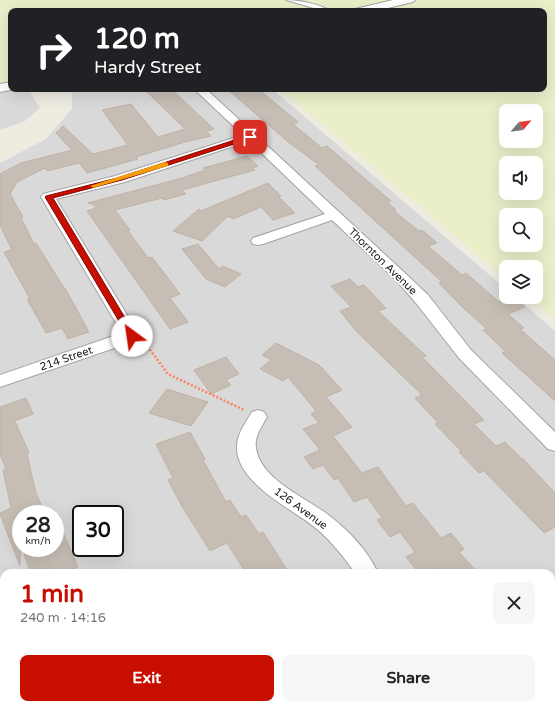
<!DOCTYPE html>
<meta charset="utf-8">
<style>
:root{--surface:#fff;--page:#f6f6f6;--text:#222;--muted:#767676;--accent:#c80e00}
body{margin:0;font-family:"Varela Round",sans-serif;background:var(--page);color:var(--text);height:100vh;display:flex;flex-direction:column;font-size:15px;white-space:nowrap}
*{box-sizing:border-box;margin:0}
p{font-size:13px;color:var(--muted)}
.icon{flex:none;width:22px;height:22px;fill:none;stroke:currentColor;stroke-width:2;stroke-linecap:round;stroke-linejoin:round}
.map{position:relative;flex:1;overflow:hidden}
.drawer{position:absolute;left:0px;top:569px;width:555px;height:140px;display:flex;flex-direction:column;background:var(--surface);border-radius:12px 12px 0 0;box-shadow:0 4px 16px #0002}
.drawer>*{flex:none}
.guide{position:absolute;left:8px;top:8px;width:539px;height:84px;border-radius:8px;box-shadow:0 4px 16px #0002;background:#202124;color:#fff;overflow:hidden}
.needle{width:26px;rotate:61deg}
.controls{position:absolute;left:499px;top:104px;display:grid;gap:8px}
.controls a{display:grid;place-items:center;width:44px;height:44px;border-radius:8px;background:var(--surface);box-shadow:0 4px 16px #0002;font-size:20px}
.speed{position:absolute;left:12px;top:505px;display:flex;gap:8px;font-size:20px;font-weight:700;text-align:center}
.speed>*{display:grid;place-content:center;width:52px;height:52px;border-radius:50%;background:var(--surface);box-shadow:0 4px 16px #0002;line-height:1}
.speed small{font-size:10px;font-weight:400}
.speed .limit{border:2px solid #111;border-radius:6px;background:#fff;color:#111}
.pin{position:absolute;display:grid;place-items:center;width:34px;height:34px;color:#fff;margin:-17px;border-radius:8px;box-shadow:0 2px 6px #0006}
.me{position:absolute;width:44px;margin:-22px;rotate:329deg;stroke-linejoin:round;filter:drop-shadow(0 0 3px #0008)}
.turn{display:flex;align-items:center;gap:14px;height:84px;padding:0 20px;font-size:18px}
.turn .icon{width:52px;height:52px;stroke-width:2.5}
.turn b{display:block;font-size:28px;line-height:34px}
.round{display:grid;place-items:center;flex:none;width:42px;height:42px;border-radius:8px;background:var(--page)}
.summary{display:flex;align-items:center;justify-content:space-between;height:68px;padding:0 20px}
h1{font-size:24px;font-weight:700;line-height:30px;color:var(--accent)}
.action{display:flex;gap:8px;margin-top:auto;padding:8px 20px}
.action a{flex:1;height:46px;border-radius:8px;background:var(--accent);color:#fff;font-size:16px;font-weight:700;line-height:46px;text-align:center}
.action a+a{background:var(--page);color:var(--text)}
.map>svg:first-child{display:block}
</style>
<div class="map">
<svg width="555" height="709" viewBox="0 0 555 709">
<rect width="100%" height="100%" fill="#eeebe1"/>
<path fill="#dad9d9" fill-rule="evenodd" d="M16,89h12l12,19 -15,13 -25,9v-37z
M72,89h200l234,200v8h10l39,34v378h-555v-546l46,-24 26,-30zM21,514h34v34h-34zM81,514h34v34h-34zM4,573h547v132h-547z"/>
<path fill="#eaefca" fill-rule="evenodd" d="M0,0h555v320l-27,-23h8v-30h-30v12l-226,-190h264v-78h-533v75l-11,2zM506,111h30v30h-30zM506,163h30v30h-30zM506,215h30v30h-30z"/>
<path fill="#c6bdb4" stroke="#c1b2a3" d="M144,89h27l43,40 -8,2 5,5 -26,6 -49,15 2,2 -51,14 -8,-10 -32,8 -2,-3 -28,14 -7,12 13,23 -2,1 13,26 2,-1 28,45h1l24,44 -21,7 -6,-11 -16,5 -19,-34h3l-26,-47 8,-2 -12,-25v-51l21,-11 51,-13 -16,-17 7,-7 30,28 35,-9 -26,-35 29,-6 27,33 27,-8z
M227,89h31l40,33 -5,2 29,24 5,-2 64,55 -4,1 9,8 -2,1 25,20 3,-1 15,13 -9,3 34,29 4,-2 33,29 15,-5 11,10 -17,7 16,14 -4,1 35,31v41l-53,-48 3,-2 -22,-21 4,-1 -25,-22 -23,-24 3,-1 -127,-116 4,-1 -32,-24z
M247,156l11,10 -5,2 2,2 -73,20 4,4 -22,6 -2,-2 -47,12 15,20 -2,1 20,27 4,-1 28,37 -10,4 18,24 -18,7 -83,-118 9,-3 -3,-4 -5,-1 94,-25 23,-8 -2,-2z
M268,183l13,13 -2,1 16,16 -22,7 -12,-13 -28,12 -5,-3 -26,25 -29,-10 26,-22 2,2z
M198,244l21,25 4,-3 18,8 -16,13 -19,-8 -24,-30z
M350,279l8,8 6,-2 22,23 -8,3 48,45 -4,1 62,63 -10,4 22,22 9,-4 17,17h1l32,34v34l-11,6 -60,-62 -5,2 -20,-21 2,-1 -26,-27 3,-1 -23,-25 7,-3 -65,-63 -17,-21 11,-4 -20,-21z
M276,343l43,22 23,25 -16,7 26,30 -19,9 29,37 16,-6 28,39 7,-3 28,35 10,-5 13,16 -5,3 19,21h-36l-4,-5 -9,5h-10l-13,-16 9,-5 -15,-20 -10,5 -13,-17 5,-2 -15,-21 -13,5 -16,-24 -4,2 -11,-15 -10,4 -9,-12 16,-7 -17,-21 16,-6 -8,-9 5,-3 -28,-34 -5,4 -23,-12 11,-9 -9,-5z
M226,357l13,17 -13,6 5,5 -20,9 -17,-24z
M167,389l41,13 -17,24 -42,-13z
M26,398l7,16 -18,7 14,32 -2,1 9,39 9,21h-24l-1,52 -20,-52v-1l11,-5 -8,-38 3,-1 -6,-15v-47z
M190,432l15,27 -2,1 23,42 4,-2 11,17 5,-2 13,19 4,-2 26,41h-43l-19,-30 -17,8 -27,-43 -15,-28 5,-2 -17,-34z
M55,514l23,53 -14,6h-33l-9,-25h33z"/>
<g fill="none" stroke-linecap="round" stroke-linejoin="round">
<defs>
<path id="service" d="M286,0c12,0 35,4 44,11h-6z"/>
<path id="minor" d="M194,89h12l200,185 22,21 43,55 84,82v19l-7,-2 -89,-91 -43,-55 -20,-23 -64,-60 -69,24 -5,1 -5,-1 -2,-3 2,-3 72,-24 -76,-73 -124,41 -69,17 84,137 -2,4 -138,47v-12l122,-42 -81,-136 2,-3 72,-18 128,-41z
M258,410l6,2 3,5c-5,9 -13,20 -11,31 4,32 53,51 75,69 19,15 37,34 47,56h-23c-11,-16 -23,-31 -38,-44 -24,-20 -82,-46 -80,-83 0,-12 9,-24 15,-34z
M555,682v25l-4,2 -5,-2v2h-31l1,-4h35v-21z
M397,705h25l1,4h-25z"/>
<path id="tertiary" d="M393,0h22l-2,2 -38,9h-22l2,-2z
M11,82v7h4l-15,3v-8z"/>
</defs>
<use href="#service" stroke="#a3a3a3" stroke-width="2"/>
<use href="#minor" stroke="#a3a3a3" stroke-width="2"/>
<use href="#tertiary" stroke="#a3a3a3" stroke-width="2"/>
<path stroke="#ff7d61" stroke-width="2.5" stroke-dasharray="2 2" stroke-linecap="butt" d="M144,344l4,3 20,27 76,36"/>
<use href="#service" fill="#fff" fill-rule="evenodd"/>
<use href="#minor" fill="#fff" fill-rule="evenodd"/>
<use href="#tertiary" fill="#fff" fill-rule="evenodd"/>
</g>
<path fill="#c80e00" stroke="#820900" d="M250,135l4,2 -1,1 -131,42 -69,18 83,138 -4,3 -3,-1 -84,-141 1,-1 71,-18z"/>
<path fill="#f59e0b" d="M165,162l3,1v3l-72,21 -2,1 -4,-2z"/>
<g text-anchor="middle" stroke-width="3.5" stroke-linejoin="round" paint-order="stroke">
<g font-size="11" fill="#1c1c1c" stroke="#fff">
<text transform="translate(383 261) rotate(44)" y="4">Thornton Avenue</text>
<text transform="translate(66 358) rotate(-19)" y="4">214 Street</text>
<text transform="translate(301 508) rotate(36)" y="4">126 Avenue</text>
</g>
</g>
</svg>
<div class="controls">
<a><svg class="needle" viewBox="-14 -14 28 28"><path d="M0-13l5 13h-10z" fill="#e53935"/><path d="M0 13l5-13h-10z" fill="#767676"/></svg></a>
<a><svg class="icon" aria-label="sound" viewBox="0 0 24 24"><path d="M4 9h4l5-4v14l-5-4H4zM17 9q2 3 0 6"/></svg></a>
<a><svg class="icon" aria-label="search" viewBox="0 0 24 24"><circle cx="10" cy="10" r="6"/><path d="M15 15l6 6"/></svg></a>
<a><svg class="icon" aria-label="layers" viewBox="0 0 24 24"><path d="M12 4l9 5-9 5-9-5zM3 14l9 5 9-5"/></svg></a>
</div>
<div class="speed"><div>28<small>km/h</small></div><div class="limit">30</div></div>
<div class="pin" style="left:250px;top:137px;background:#d93025"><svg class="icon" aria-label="arrive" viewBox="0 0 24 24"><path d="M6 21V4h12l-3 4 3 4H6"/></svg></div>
<svg class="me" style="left:132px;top:336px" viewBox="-20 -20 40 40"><circle r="19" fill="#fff"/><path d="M0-13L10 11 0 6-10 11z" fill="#c80e00"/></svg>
<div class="guide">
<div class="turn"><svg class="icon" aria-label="right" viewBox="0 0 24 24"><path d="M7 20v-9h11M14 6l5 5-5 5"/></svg><div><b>120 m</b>Hardy Street</div></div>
</div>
<section class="drawer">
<div class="summary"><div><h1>1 min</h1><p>240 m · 14:16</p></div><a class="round"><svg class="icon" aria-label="close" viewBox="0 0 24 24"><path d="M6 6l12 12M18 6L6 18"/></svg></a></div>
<div class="action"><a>Exit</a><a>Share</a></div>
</section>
</div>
